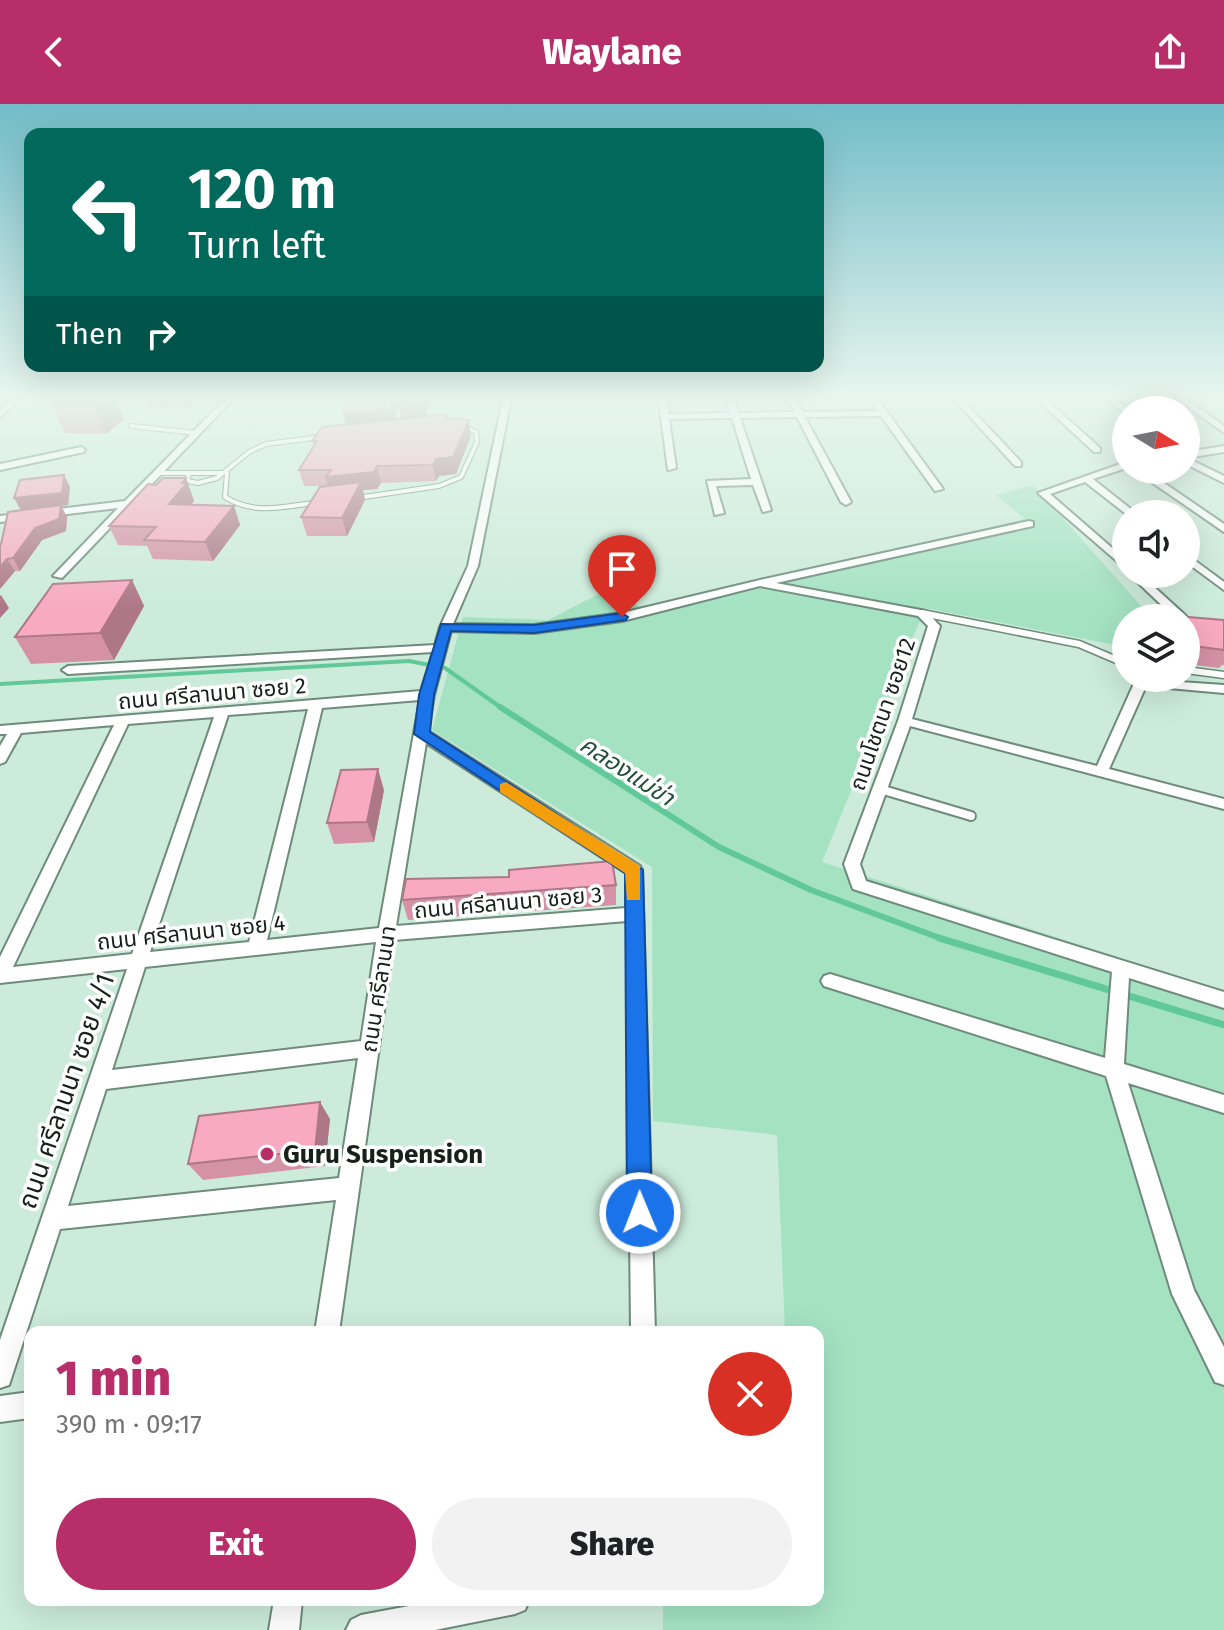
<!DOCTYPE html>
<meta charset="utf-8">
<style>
:root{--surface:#fff;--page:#f2f2f2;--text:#202124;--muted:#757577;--accent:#b82e69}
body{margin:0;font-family:"Fira Sans","Noto Sans Thai",sans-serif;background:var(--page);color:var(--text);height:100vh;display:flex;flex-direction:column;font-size:30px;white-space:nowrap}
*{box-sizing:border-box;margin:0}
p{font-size:26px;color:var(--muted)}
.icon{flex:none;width:44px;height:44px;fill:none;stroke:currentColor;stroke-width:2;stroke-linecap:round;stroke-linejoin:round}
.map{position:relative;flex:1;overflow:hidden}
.panel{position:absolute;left:24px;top:1222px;width:800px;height:280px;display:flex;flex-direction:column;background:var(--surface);border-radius:16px;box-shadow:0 8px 32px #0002}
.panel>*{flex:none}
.hud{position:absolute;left:24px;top:24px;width:800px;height:244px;border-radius:16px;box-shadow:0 8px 32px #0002;background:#00695c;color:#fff;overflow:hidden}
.needle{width:52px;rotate:100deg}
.tools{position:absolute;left:1112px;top:292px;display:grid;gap:16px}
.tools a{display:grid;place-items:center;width:88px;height:88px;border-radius:50%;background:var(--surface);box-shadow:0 8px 32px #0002;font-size:40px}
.pin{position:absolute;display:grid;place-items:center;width:68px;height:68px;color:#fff;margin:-82px -34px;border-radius:50% 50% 50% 0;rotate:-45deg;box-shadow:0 0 8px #0007}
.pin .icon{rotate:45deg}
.me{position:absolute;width:88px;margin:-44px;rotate:359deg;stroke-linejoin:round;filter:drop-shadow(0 0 6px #0008)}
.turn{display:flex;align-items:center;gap:28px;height:168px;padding:0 32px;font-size:36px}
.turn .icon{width:104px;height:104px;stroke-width:2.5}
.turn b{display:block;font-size:56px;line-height:68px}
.then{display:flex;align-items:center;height:76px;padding:0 32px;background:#0003;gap:16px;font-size:30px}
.round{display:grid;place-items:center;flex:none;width:84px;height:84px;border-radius:42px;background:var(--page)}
.overview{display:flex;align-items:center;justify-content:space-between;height:136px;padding:0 32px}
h1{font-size:48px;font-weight:800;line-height:60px;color:var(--accent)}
.button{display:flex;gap:16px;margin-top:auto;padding:16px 32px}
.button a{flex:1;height:92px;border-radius:48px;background:var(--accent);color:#fff;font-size:32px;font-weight:800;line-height:92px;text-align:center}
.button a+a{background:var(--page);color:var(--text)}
header{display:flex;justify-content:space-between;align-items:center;height:104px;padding:0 32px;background:var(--accent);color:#fff;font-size:36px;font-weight:800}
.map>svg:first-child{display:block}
</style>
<header><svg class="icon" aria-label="back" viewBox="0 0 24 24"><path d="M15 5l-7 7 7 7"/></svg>Waylane<svg class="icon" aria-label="share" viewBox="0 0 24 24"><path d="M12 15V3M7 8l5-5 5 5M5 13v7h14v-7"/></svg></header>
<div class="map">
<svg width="1224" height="1526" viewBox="0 0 1224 1526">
<rect width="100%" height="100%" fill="#ccebda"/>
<path fill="#a4e2c2" d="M1033,381l119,133h-26v29l-201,-39 -103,254 402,129v639h-561v-30h155v-268h-33l-8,-197 -124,-14 -1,-254 -220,-137 31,-113 85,3 68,-35 25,24 384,-90 -29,-24z"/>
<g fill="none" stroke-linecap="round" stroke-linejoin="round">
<path stroke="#61c999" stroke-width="4" d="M0,580l409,-23 36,7 58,41"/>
<path stroke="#61c999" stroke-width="6" d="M500,603l219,140 92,43 134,50"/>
<path stroke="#61c999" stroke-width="7" d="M939,834l285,87"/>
<defs>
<path id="service-far2" d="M390,292l55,-2
M305,296l55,-2
M12,299l6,-6 -5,-3
M131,322l65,7
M158,369h65
M189,369l-2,8 11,2 19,-5 32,-26 17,-8 56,-7
M227,369l-2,24c30,19 62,9 95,5
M357,394l82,-12 22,-9 16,-35 -1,-10 -13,-6"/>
<path id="service-far1" d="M922,509l157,31 47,20
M1186,566l38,5"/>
<path id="service" d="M880,685l91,27"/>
<path id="minor" d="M230,290h8l-176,184 -9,-2 65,-68 -118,14v-6l125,-15z
M504,290h8l-34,172 -25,58 81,1 88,-12 138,-33 269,-59 4,1v4l-257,57 150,28 14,15 -28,93 185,47 39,-87 88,6v8l-78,-7 -37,83 115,30v10l-314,-83 -50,138 6,17 358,111v16l-95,-30 -5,86 100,31v18l-96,-30 66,207 30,57v38l-9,-3 -43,-88 -66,-218 -282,-90 -3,-5 3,-5 6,-2 275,84 7,-86 -259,-83 -9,-25 54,-143 30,-95 -10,-10 -158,-30 -138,35 -88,12 -83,-2 -17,64 -6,36 212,135 2,4 13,462h-24l-4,-411 -233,19 -55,392h-24l21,-132 -276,29 -48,147 -3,9 -9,3v-48l127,-371 -127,14v-26l114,-232 -93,8 -16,29 -5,2v-18l7,-12h-7v-8l421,-35 12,-39 -365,22 -6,-4 6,-4 367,-21 5,-18 28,-61zM420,596l-41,228 -112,12 55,-232zM308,605l-59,233 -99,10 78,-237zM214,613l-82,237 -119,13 115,-243zM426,639l200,130v35l-230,18zM376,838l-15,99 -249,29 33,-103zM358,954l-19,120 -271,28 38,-117z
M658,290h8l3,20 61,-1 -6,-19h8l6,19 57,-1 -10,-18h8l10,18 75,-1 -12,-17h8l69,95 -8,2 -54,-75 -76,1 46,85 -5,3 -5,-3 -44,-85 -57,1 31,92 -8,2 -10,-27 -37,1 8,27 -9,2 -8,-34 44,-2 -19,-61 -63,1 7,49 -8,2z
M949,290h8l64,68v4h-6z
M1031,290h9l60,54v4h-6z
M1099,290h9l21,16h-3v4z
M1170,290h9l45,32v7z
M9,297l7,2 -16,14v-7z
M1224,342v6l-37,6 37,18v7l-38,-19v-12z
M81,343l4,3 -1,2 -84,18v-6z
M1126,358v6l-33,11 44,35h-11l-41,-32 -35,12 76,66v9l-88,-76z
M1134,366h11l79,54v8z
M1186,450l38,28v8l-38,-28z
M1129,470h11l46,42v4v-2h-11z
M30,1288v26l-30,4v-26z
M274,1496h28l-3,30h-30z
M441,1496h88l-4,10 -10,4 -80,16h-89l5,-10 10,-5z"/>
</defs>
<use href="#service-far2" stroke="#6e8b7c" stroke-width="6"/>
<use href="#service-far1" stroke="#6e8b7c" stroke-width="9"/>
<use href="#service" stroke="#6e8b7c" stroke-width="12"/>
<use href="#minor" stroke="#6e8b7c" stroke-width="4"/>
<use href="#service-far2" stroke="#fff" stroke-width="4"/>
<use href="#service-far1" stroke="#fff" stroke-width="6"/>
<use href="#service" stroke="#fff" stroke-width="8"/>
<use href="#minor" fill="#fff" fill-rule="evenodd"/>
</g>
<path fill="#d592a7" d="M60,290h54l10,25 -18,15 -41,-1 -15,-32z
M143,290h59l-15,14 -39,-1z
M299,290h100l1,7 -5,18h6l29,-19 -5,16 23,2 23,18 -15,38 -17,2 -3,5 -55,2 -4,6 -14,1 2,10 -18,36h-40l-6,-19 23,-31h-20l-5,-16 15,-24 -2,-5 34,-17 5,-30 -51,4z
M64,371l6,12 -2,18 -7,1 6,11 -1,14 -24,9 -22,31h-5l-15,18v-44l1,-1 20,-34 -7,-12z
M186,374l8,23 -3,4 43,1 6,19 -27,36 -60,-2 -6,-13 -29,-1 -9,-19 47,-41z
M132,476l12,26 -30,54 -83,4 -16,-27z
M1164,511l60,5v45h-2l-3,3 -33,-4v-46h-23z
M384,686l-10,52 -40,2 -7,-21z
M509,773l107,8v20l-208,15 -6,-20z
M330,1015l-5,47 -122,14 -15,-16z"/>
<path fill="#ae7788" d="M102,290h12l10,25 -18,15 -14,-32z
M183,290h19l-15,14z
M394,290h5l1,7 -5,16 2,8 -50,5 -4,-17z
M425,290h4l1,6 -6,23 -22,2 -3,-17z
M469,316l2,16 -15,38 -17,2 -3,5 -3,-16z
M377,362l4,17 -4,6 -14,1 2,10 -18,36 -5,-18 -12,-24 -4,-17z
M64,371l6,12 -2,18 -7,1 6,11 -1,14 -24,9 -22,31 -7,-13 22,-30 -14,-18 -7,-12z
M186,374l8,23 -18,22 -7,-19z
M234,402l6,19 -27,36 -8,-19z
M7,455l8,12 -15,18v-22z
M132,476l12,26 -30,54 -14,-27z
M1,491l8,13 -9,10v-22z
M378,665l6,21 -10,52 -7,-20z
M320,998l10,17 -5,47 -10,-16z"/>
<path fill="#f8aac2" stroke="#ae7788" stroke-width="2" d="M60,290h42l-10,8 -42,-1z
M351,290h43l-3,10 3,5 -51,4z
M405,290h20l-4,12 -22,2z
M448,310l-2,4 23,2 -16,37 -17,2 -3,6 -56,1 -3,6 -48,5 5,-7h-32l18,-29h-5l10,-14z
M64,371l-2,18 -48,5 6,-18z
M163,374h23l-4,5h5l-18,21 65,2 -29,36 -61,-2 12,-13 -47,-1 39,-42 8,1z
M361,378l-19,36 -41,-1 19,-30z
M61,401l-2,14 -24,9 -22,30 -6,1 -7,8v-22l1,-1 7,-32z
M132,476l-32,53 -85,4 38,-53z
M1164,511l60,5v30l-38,-5v-27h-20z
M378,665l-11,53 -40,1 14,-53z
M612,757l4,24 -214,15 4,-21 103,-2v-7z
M320,998l-5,48 -127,14 11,-48z"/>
<linearGradient id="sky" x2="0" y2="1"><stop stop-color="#72bcc8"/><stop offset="0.58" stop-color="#e8f6ee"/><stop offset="1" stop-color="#e8f6ee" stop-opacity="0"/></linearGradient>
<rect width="1224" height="504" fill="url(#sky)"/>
<path fill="#1a73e8" stroke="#114b97" stroke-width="2" d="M622,509l6,4 -2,3 -92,13 -83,-2 -17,64 -4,37 213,138 9,343 -3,8 -9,4 -9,-4 -4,-8 -2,-340 -211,-139 5,-39 22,-71 93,1z"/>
<path fill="#f59e0b" d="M506,678l134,84v34h-13l-2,-27 -125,-81v-8z"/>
<circle fill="#b82e69" stroke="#fff" stroke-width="3" cx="267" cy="1050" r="8"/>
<g text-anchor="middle" stroke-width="7" stroke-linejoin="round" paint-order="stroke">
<g font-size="22" fill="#16211b" stroke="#fff">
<text transform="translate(212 589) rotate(-5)" y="8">ถนน ศรีลานนา ซอย 2</text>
<text transform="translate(882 610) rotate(-71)" y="8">ถนนโชตนา ซอย12</text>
<text transform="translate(508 798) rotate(-5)" y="8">ถนน ศรีลานนา ซอย 3</text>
<text transform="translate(191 828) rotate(-6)" y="8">ถนน ศรีลานนา ซอย 4</text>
<text transform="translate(378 885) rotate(-81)" y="8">ถนน ศรีลานนา</text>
</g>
<g font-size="24" font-style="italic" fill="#25513c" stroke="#fff">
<text transform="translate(627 667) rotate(33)" y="8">คลองแม่ข่า</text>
</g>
<g font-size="26" fill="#16211b" stroke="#fff">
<text transform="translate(66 987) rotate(-71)" y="9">ถนน ศรีลานนา ซอย 4/1</text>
</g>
<g font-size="26" font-weight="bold" fill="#16211b" stroke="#fff" text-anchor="start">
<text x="283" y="1059">Guru Suspension</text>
</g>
</g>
</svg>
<div class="tools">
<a><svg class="needle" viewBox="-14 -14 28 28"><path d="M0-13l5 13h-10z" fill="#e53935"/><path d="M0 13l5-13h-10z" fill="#757577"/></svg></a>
<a><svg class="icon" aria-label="sound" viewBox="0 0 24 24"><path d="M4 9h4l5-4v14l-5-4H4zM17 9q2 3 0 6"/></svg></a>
<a><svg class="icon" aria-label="layers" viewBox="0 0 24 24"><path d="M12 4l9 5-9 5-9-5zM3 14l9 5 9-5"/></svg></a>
</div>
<div class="pin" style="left:622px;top:513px;background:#d93025"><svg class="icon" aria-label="arrive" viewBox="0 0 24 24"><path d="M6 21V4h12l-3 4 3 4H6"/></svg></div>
<svg class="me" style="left:640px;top:1109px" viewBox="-20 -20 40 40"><circle r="17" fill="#1a73e8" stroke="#fff" stroke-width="3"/><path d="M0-11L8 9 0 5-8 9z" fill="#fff"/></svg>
<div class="hud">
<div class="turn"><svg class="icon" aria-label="left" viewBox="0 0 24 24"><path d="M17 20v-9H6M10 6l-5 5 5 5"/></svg><div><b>120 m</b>Turn left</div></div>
<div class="then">Then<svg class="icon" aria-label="right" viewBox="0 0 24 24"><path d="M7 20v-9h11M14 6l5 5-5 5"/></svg></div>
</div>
<section class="panel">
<div class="overview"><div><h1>1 min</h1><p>390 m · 09:17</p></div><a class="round" style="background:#d93025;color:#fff"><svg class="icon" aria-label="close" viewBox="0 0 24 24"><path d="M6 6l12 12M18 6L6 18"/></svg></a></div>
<div class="button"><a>Exit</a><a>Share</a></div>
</section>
</div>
